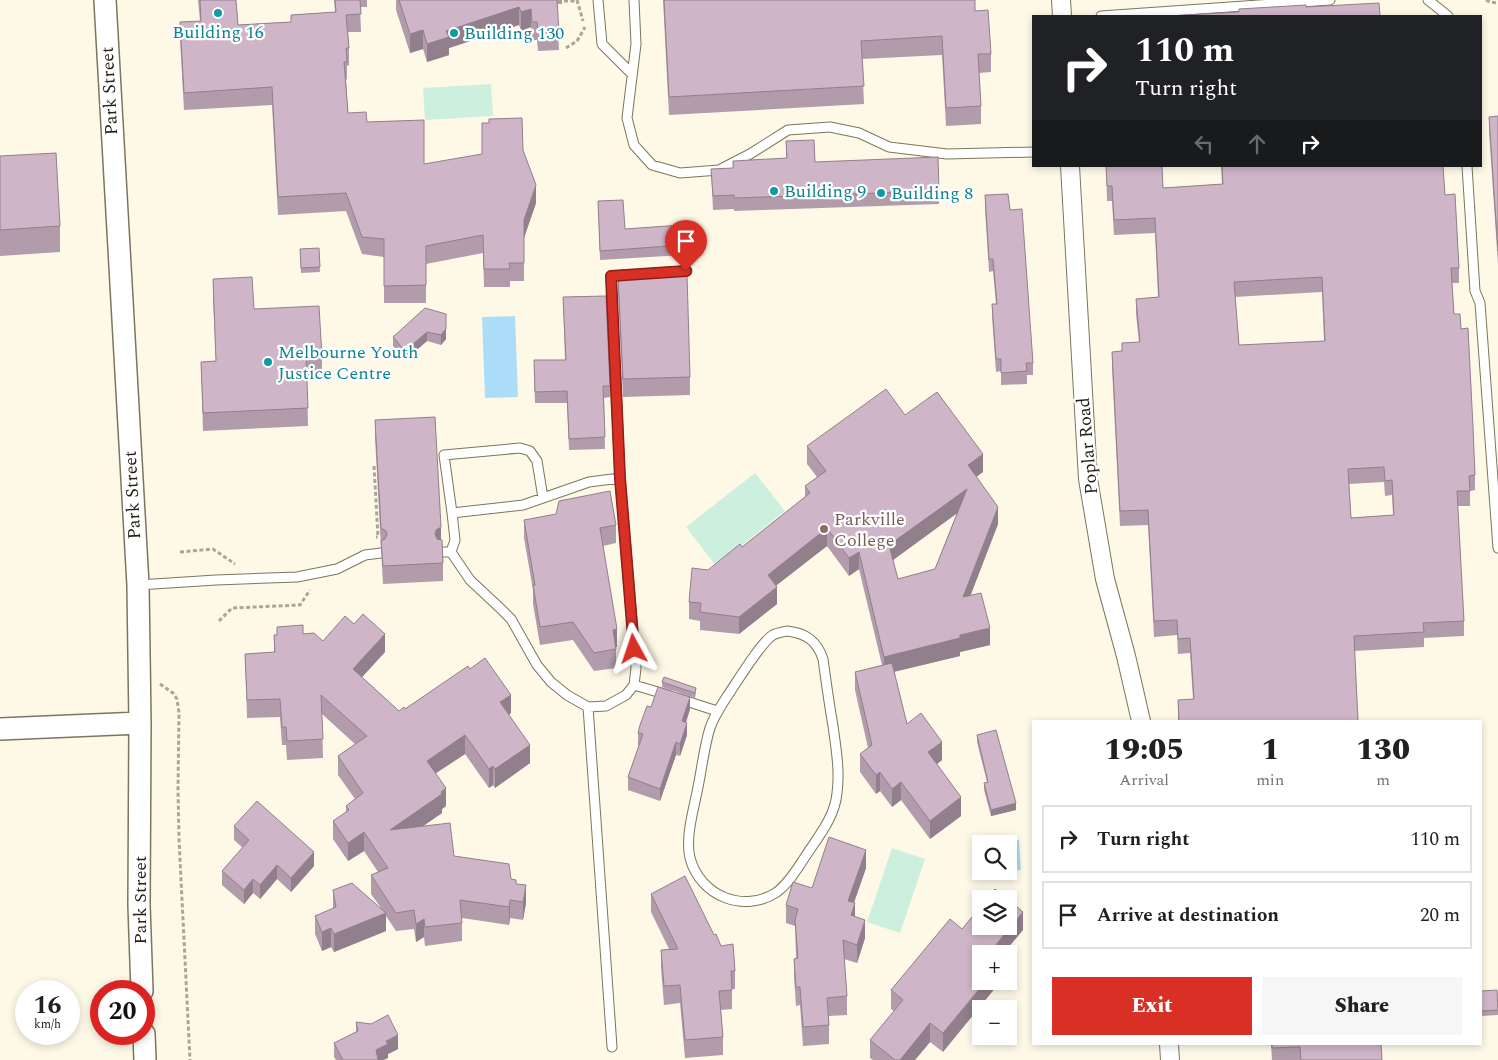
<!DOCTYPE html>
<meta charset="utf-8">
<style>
:root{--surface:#fff;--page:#f6f6f6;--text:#202124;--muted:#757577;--line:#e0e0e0;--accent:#d93025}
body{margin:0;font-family:Spectral,serif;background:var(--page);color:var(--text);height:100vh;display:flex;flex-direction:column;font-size:19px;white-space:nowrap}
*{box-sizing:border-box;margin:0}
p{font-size:16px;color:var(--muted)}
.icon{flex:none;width:28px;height:28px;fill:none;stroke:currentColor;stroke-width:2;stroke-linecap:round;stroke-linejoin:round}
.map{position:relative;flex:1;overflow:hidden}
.details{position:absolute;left:1032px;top:720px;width:450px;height:325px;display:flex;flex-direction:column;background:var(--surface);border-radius:0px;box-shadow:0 2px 8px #0003}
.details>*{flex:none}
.guide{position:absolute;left:1032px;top:15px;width:450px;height:152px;border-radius:0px;box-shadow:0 2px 8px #0003;background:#202124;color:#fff;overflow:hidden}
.controls{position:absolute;left:972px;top:835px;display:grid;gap:10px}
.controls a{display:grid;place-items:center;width:45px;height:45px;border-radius:0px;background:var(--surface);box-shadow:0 2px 8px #0003;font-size:25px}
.speed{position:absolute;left:15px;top:980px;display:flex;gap:10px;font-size:25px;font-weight:700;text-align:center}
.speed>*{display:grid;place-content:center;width:65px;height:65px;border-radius:50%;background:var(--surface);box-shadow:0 2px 8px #0003;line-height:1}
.speed small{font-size:12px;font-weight:400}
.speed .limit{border:8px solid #d22;background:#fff;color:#111}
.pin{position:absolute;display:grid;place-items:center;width:42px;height:42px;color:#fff;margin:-51px -21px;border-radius:50% 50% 50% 0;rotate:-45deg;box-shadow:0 0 5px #0007}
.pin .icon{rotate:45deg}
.me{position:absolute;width:55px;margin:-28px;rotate:355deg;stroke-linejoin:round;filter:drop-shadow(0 0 4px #0008)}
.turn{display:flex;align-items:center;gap:18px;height:105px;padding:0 20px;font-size:22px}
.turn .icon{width:65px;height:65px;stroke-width:2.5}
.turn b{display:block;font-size:35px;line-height:42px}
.lanes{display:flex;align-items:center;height:48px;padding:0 20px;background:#0003;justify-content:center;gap:25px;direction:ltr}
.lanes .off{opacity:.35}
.eta{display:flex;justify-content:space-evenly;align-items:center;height:85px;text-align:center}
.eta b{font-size:30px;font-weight:800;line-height:35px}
.cta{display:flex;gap:10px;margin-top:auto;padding:10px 20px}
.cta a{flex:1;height:58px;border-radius:0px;background:var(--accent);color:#fff;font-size:20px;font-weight:800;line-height:58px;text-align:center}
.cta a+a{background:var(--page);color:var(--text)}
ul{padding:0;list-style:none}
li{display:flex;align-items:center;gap:15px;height:68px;margin:0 10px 8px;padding:0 10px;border:2px solid var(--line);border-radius:0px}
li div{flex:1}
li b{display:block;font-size:19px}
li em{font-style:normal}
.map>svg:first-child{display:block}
</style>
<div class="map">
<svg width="1498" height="1060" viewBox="0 0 1498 1060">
<rect width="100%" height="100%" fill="#fef9e7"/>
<path fill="#cdefdd" d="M491,84l2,32 -68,4 -2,-32z
M755,473l30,38 -69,55 -30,-39z
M892,848l33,11 -25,74 -33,-11z"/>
<path fill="#abddf8" d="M515,316l3,81 -33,1 -3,-81z
M1015,837l1,3h3l2,30 -12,1v-27h-6v-3l3,-1v-2z"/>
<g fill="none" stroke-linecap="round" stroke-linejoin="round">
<defs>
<path id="service" d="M598,0l4,44 30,30
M634,0l2,44 -9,74 7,27 18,20 28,8 39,-3 31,-16 38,-24 42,-3 29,6 30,14 58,7 87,-2
M1428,0l20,16
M1101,16l229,-16
M1467,166l8,125 5,12 18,245
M452,513l-8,-58 76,-7 10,3 7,10 6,37
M441,552h10l19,28 31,29 10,10 26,46 14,17 16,13 21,12 18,-1 20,-11 8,-10 2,-17 -16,-190 -9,-202 76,-5
M451,552l4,-12 -3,-27 71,-8 66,-23 31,-4
M138,585l78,-5 81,-3 40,-8 28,-14 16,-2
M787,631c19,2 30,10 36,28 3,22 6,44 10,67 3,22 7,45 4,67 -2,24 -19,44 -32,64 -8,12 -16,26 -28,35 -33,22 -77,4 -87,-34 -5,-22 4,-49 8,-71 4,-19 6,-40 12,-59 4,-12 11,-22 18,-33 9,-13 33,-53 45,-60 4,-2 10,-3 14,-4z
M634,685l34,10
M680,699l37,12
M588,707l24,340"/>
<path id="minor" d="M1061,0l1,16
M1070,166l18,313 17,100 21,77 15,65
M1169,1044l1,16"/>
<path id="tertiary" d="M105,0l33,585 2,138 -1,182 3,86
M0,729l140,-6
M144,1034l1,26"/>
</defs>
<use href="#service" stroke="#7d765b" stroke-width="11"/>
<use href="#minor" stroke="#7d765b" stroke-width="20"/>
<use href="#tertiary" stroke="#7d765b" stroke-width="24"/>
<path stroke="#aaa697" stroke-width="3" stroke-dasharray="4 2.5" stroke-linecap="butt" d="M577,0l6,21
M1486,0l4,2 8,1
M564,1h14
M566,48l11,-7 8,-14
M374,466l4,71h-2
M180,552l33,-3 22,15
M219,621l13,-13 68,-3 10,-15
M160,684l13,9 4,6 2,14 -1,77 1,49 11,221"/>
<use href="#service" stroke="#fff" stroke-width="9"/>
<use href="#minor" stroke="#fff" stroke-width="18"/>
<use href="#tertiary" stroke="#fff" stroke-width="21"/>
</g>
<path fill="#b29cac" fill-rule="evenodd" d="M198,0h38l2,25 53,-3v-7l44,-3 -1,-12h33v7h-7l1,25h-13l1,16v17l-2,1v13l-1,1 2,33 19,9 57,42 99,-14 13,53 -12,34v44h-14v6h-26l-1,-34 -57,11v39h-42v-46l-22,-3 -16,-43 -68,4 -6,-110 -88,5 -4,-70v-18l20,-1z
M396,0h166v4h-5l2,46 -21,1 -1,-11h-5l-1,-13 -10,4 -2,-6 -70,23v7l-22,7 -4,-13 -13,4 -14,-43z
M663,0h312v11l16,43v18l-12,1 2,33v18l-35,2 -4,-71 -80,4 2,45 -195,11z
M1498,116v149l-9,-134v-14z
M786,141l29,21 124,29v13l-205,7v-2l-21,1 -2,-41 22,-1 53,-10z
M0,156l60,70v26l-60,4z
M1106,166h56l1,22 59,-4 -1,-18h222l2,29 14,73v15h-7l2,31 7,15 14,146v15l-5,1v15h-13l7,115v15l-40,2v9l-70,4 4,70h-180v-21l15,-1 -3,-46 -12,1 -1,-19 -23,2 -6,-112 -28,1 -8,-159v-15l10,-1 17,-9 -3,-28v-15l22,-2 -3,-64 -41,2 -2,-34h-5zM1322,292l2,49 -85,4 -4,-48zM1384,482l1,14 7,-1 1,20 -42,3 -2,-34z
M985,195l25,15 23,153v12h-6v9l-26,1v-14l-5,1 -4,-56v-12h4l-3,-33 -4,1 -4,-64z
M598,201l27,28 58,16v10l-83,5z
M319,248l1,24 -19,1 -1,-24z
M618,276l72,101v18l-67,2 -5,-103z
M213,279l41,30 68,48v18l-15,1 1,50 -105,5 -2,-69 15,-1 -3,-64z
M563,297l47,89v11l-6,1 1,51 -36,1 -2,-47h-32l-1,-31 31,-12z
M446,314v25l-5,6 -14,-4 -22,19 -12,-14v-9z
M905,415l78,57 -7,5 22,47 -28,72 20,49 -30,7v4l-66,16 13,52 35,36 -5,4 24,52 -31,23 -29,-39 -9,7 -12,-16 -4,3 -16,-22v-18l8,-6 -13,-58v-18l27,-7 -23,-96 -10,7 -22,-30 -51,39 1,19 -38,30 -39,-4v-9l-11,-2v-17l53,-55 63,-50v-11l12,-9 -10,-13v-18zM957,513l-22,56 -37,10 -5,-19z
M375,420l66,120 2,23v18l-60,3 -8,-146z
M524,520l92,5v18l-13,3 14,101h-1v21l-22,3 -21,-31 -33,5 -7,-41v-14l-9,-52z
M303,634l20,7 62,11 -23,25 37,34 6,-2 65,-40 41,44 -2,2 21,48 -35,25 -2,-3 -4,3 -24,-34 -29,19 10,33 -4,3v4l-19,13 31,30 57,23 5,5 10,19 -3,17 -13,-2 -1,7 -47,-7v23l-37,5 -1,-9 -8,5 -2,-13 -18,2 -10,-15v15l-52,21 -3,-5 -9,4 -7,-17v-18l18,-7v-19l48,18 -10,-14v-19l7,-3 -14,-21 -16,10 -15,-22v-18l13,-9v-6l9,-7 -17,-24v-19l17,-12 -33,-30 1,44 -36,2 -1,-15h-4l-2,-28 -33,1 -2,-64 29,-2v-17z
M662,682l34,11 -1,5 -33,-11z
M651,707l39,2 -4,14 1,12 -7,21 -4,-1 -16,46 -32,-11v-13l11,-32h-1v-12z
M977,735l39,75 -25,6 -7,-26v-7l3,-1 -10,-40z
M234,826l80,40 -23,26 -14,-13 -17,20 -7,-6 -9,11 -22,-19v-14l21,-23 -9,-8z
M866,868l-12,35 1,13 10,22 -8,25 -13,-4 3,37v19l-18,1v28l-26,2 -3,-41 -4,1 -2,-29v-18l2,-1 -1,-32 -9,-3v-18l26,-17z
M651,894l63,41 21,36v18h-3v20l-11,1 2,27v18l-38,3 -5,-55 -16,2 -3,-37v-18l8,-1 -18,-37z
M962,929l61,1 -42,24 -38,98 -13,-10 -15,18h-42l-3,-2v-18l24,-29 -3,-2v-19z
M1481,991l17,14v10l-17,1z
M356,1022l42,27 -10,5v4l-5,2h-47l-2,-3v-14l22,-11z
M1271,1044h110l1,16h-110z"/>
<path fill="#917f8c" d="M519,7v18l-70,23v7l-22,7v-18l19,-13z
M531,9v18l-10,4v-19z
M423,30v19l-13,4v-19z
M536,185v18l-12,35v-18z
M446,329v10l-5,6v-10z
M427,332v9l-22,19v-9z
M983,454v18l-15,11v-18z
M967,489v17l-78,57v-18z
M998,507v17l-35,91v-18z
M441,527v19l-6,-12 1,-4z
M827,528v18l-59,46v-17z
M859,552v17l-10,7v-18z
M777,587v17l-38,30v-17z
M990,628v17l-30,7v4l-76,18v-17l76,-22z
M617,629v18l-4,1v-18z
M385,634v18l-32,35v-18z
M511,695v18l-11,7v-18z
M690,697v12l-8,25v-13z
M687,723v12l-7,21v-12z
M465,735v19l-38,25v-18z
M676,742v13l-16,46v-12z
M942,742v18l-14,11v-19z
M530,745v18l-35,25v-19z
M493,766v19l-4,3v-19z
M880,772v19l-4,3v-19z
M901,782v18l-9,7v-18z
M446,788v18l-4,3v4l-52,36v-19z
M961,797v19l-31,23v-18z
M1016,803v7l-25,6v-6z
M364,832v19l-16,10v-18z
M866,850v18l-18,51v-18z
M314,852v14l-23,26v-14z
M277,865v14l-17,20v-14z
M253,879v14l-9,11v-14z
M526,885v18l-3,17v-18z
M510,900v18l-1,7v-18z
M855,903v19l-4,-7z
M1023,912v18l-20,24h-13v-2z
M386,913v18l-52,21v-18z
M424,919v18l-8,5v-18z
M865,920v18l-8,25v-18z
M331,928v19l-9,4v-19z
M986,981h15l-58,71v-19z
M930,1023v19l-15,18h-15z
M398,1035v14l-10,5v4l-5,2h-7v-10l10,-9z"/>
<path fill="#cfb5c8" stroke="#917f8c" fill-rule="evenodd" d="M200,0h36l2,25 53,-3v-7l45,-3 -1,-12h25l1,14 -15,1 3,33h-3l1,14h-3l4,51 18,-1 1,10 57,-2v44l58,-10v-31h7v-4l33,-1 1,32 13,35 -12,35v43h-15l1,6h-26l-1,-34 -57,11v39l-42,1v-47l-22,-2 -16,-44 -68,4 -6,-110 -88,6 -4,-71 21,-1z
M399,0h158l2,32h-21l-1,-10h-5l-1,-13 -10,3 -2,-5 -73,24 3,6 -22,7 -4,-14 -13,4z
M664,0h311v11l13,-1 3,44h-13l3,52 -35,2 -4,-72 -81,5 3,45 -195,11z
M1379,3l1,13h-213l72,-4v-3l67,-4v2z
M1498,116v135l-9,-134z
M814,140l1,22 123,-5 1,34 -205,7v-3l-21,1 -2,-27 22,-1v-7l54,-3 -1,-17z
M56,153l4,73 -60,4v-74z
M1106,166h56l1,22 60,-4 -1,-18h221l2,29 10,-1 4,74h-8l3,46h6l1,15 7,-1 5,99 2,48 -6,1 1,15h-13l7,130 -41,2 1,9 -70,4 4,85h-179l-1,-21 16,-1 -4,-61 -12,1 -1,-19 -23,1 -6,-111 -28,1 -8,-159 10,-1v-8l18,-1 -4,-43 23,-2 -4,-79 -41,2 -2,-34h-5zM1322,277l3,64 -86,4 -5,-63zM1384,467l1,14 7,-1 2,35 -43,3 -3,-49z
M1008,194l2,16 12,-1 11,154h-7l1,8 -26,2v-14h-5l-4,-55h5l-4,-45h-4l-4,-64z
M623,200l2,29 56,-4 2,20 -83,6 -2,-50z
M319,248l1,19 -19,1 -1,-19z
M687,274l3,103 -67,2 -5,-103z
M252,277l2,32 65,-3 3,51 -16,1 2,50 -105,5 -2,-51 15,-1 -3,-82z
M606,296l4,90h-7l2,51 -36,2 -2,-48 -32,1 -1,-32h32l-3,-63z
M425,308l21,6v15l-5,6 -14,-3 -22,19 -12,-14z
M886,389l19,26 32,-23 46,62 -15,11 30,42 -35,90 18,-4 9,35 -30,7v3l-76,19 -25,-105 -10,6 -22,-30 -59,47 9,12 -38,30 -39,-5 1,-9 -12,-1 3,-34 16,2 32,-26 2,3 68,-54 -5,-7 21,-15 -19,-25zM967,489l-32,80 -37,10 -9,-34z
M435,417l6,110 -5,3 -1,4 2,5 5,1 1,23 -60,3 -2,-25 4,-2 2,-5 -1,-3 -5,-3 -6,-108z
M610,491l6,34 -16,3 17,101 -4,1 3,19 -22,4 -21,-31 -33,5 -7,-42h2l-11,-65 32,-6 3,-13z
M363,614l22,20 -32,35 46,42 5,-4 1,2 63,-43 2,3 15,-11 26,37 -11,7 30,43 -35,24 -2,-3 -4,3 -24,-34 -38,26 19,27 -5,4 1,2 -52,36 60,-7 4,33 55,8 2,15 5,1v4l10,1 -3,17 -13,-2 -1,7 -49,-7 2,23 -37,4 -1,-8 -8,5 -2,-14 -18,3 -25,-38 17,-7 -24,-36 -16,11 -15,-22 16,-11 -3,-4 17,-13 -25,-37 29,-20 -46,-41 2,44 -36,2 -1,-14h-4l-2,-28 -33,1 -2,-46 30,-2 -1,-17h3v-8l26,-2v9l11,-1 9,8 22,-25 9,8z
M892,663l15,61 14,-11 21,29 -14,10 33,45 -31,24 -29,-39 -9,7 -12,-17 -4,3 -16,-21 12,-9 -17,-73z
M664,677l32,11 -1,5 -33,-11z
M658,687l32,10 -8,24 5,2 -7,21 -4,-2 -16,47 -32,-12 15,-43 -5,-1 2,-8 7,-19 4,1z
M996,730l20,73 -25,7 -7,-27 4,-1 -11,-47z
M257,801l57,51 -23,26 -14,-13 -17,20 -7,-6 -9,11 -22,-19 27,-31 -15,-14z
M829,837l37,13 -18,51 7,2 -4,12 14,5 -8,25 -14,-5 4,56 -20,2 2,27 -26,2 -3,-40h-4l-2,-28 4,-1 -3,-38 3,-11 -12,-4 7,-23 19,6z
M685,876l29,59 2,-1 5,12 12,-2 2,27h-4l1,19 -13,1 4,46 -38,3 -5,-55 -16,1 -3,-36 17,-1 -27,-55z
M352,883l34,30 -52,21 -3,-6 -9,4 -7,-16 21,-9 -3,-17z
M995,889l12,10h-20z
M1009,900l14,12 -33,40 2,2h-11v27h5l-43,52 -13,-10 -30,37h-5l-25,-20 33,-40 -12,-10 59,-71 12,10 19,-23v20h28z
M1497,990l1,20 -17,1v-20z
M388,1015l10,20 -12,6 2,3 -12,6 2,10h-35l-9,-17 24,-12 -2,-9 15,2z
M1272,1044h109l1,16h-81l-1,-13 -28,1z"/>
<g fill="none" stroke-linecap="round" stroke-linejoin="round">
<defs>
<path id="route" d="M634,649l-14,-171 -9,-202 75,-5"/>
</defs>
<use href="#route" stroke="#8d1f18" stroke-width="12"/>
<use href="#route" stroke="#d93025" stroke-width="9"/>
</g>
<g fill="#0f9aa8" stroke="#fff" stroke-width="2">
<circle cx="218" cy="13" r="5"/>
<circle cx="454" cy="33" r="5"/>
<circle cx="774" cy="191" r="5"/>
<circle cx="881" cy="193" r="5"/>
<circle cx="268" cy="362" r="5"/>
</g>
<circle fill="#8d6e63" stroke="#fff" stroke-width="2" cx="824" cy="529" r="5"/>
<g text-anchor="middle" stroke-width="4.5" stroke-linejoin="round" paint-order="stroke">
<g font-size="18" fill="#0d838f" stroke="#fff" text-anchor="start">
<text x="218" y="38" text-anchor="middle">Building 16</text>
<text x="464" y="39">Building 130</text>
<text x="784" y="197">Building 9</text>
<text x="891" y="199">Building 8</text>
<text x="278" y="358">Melbourne Youth<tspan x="278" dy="21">Justice Centre</tspan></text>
</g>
<g font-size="18" fill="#221f15" stroke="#fff">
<text transform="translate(109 91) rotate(-93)" y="6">Park Street</text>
<text transform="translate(1087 446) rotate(-95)" y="6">Poplar Road</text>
<text transform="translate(132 495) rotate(-93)" y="6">Park Street</text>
<text transform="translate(140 900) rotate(-90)" y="6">Park Street</text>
</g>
<g font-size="18" fill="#785e54" stroke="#fff" text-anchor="start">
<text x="834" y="525">Parkville<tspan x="834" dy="21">College</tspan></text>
</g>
</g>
</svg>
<div class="controls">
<a><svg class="icon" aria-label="search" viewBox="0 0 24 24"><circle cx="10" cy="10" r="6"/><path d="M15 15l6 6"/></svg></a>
<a><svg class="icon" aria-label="layers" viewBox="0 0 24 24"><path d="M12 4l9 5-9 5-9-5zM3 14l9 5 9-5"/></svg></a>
<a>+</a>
<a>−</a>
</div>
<div class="speed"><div>16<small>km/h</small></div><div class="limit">20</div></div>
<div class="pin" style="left:686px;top:271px;background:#d93025"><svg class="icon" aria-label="arrive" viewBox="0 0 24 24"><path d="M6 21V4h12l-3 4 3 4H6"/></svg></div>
<svg class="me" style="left:634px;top:649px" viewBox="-20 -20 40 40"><path d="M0-17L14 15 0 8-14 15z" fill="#d93025" stroke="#fff" stroke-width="4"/></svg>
<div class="guide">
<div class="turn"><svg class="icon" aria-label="right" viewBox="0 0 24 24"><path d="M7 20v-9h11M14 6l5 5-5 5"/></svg><div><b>110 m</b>Turn right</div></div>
<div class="lanes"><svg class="icon off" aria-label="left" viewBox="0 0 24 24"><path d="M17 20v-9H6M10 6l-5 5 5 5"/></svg><svg class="icon off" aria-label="ahead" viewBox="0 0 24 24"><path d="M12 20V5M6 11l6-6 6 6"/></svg><svg class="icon" aria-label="right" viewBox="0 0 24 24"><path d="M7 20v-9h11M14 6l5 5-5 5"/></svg></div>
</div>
<section class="details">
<div class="eta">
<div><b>19:05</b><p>Arrival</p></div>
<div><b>1</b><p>min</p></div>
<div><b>130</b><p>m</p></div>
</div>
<ul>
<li><svg class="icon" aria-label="right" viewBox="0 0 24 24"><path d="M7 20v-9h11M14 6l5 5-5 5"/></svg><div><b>Turn right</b></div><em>110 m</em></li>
<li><svg class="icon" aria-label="arrive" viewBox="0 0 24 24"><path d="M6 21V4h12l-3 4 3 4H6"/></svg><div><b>Arrive at destination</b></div><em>20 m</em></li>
</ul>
<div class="cta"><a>Exit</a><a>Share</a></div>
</section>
</div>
